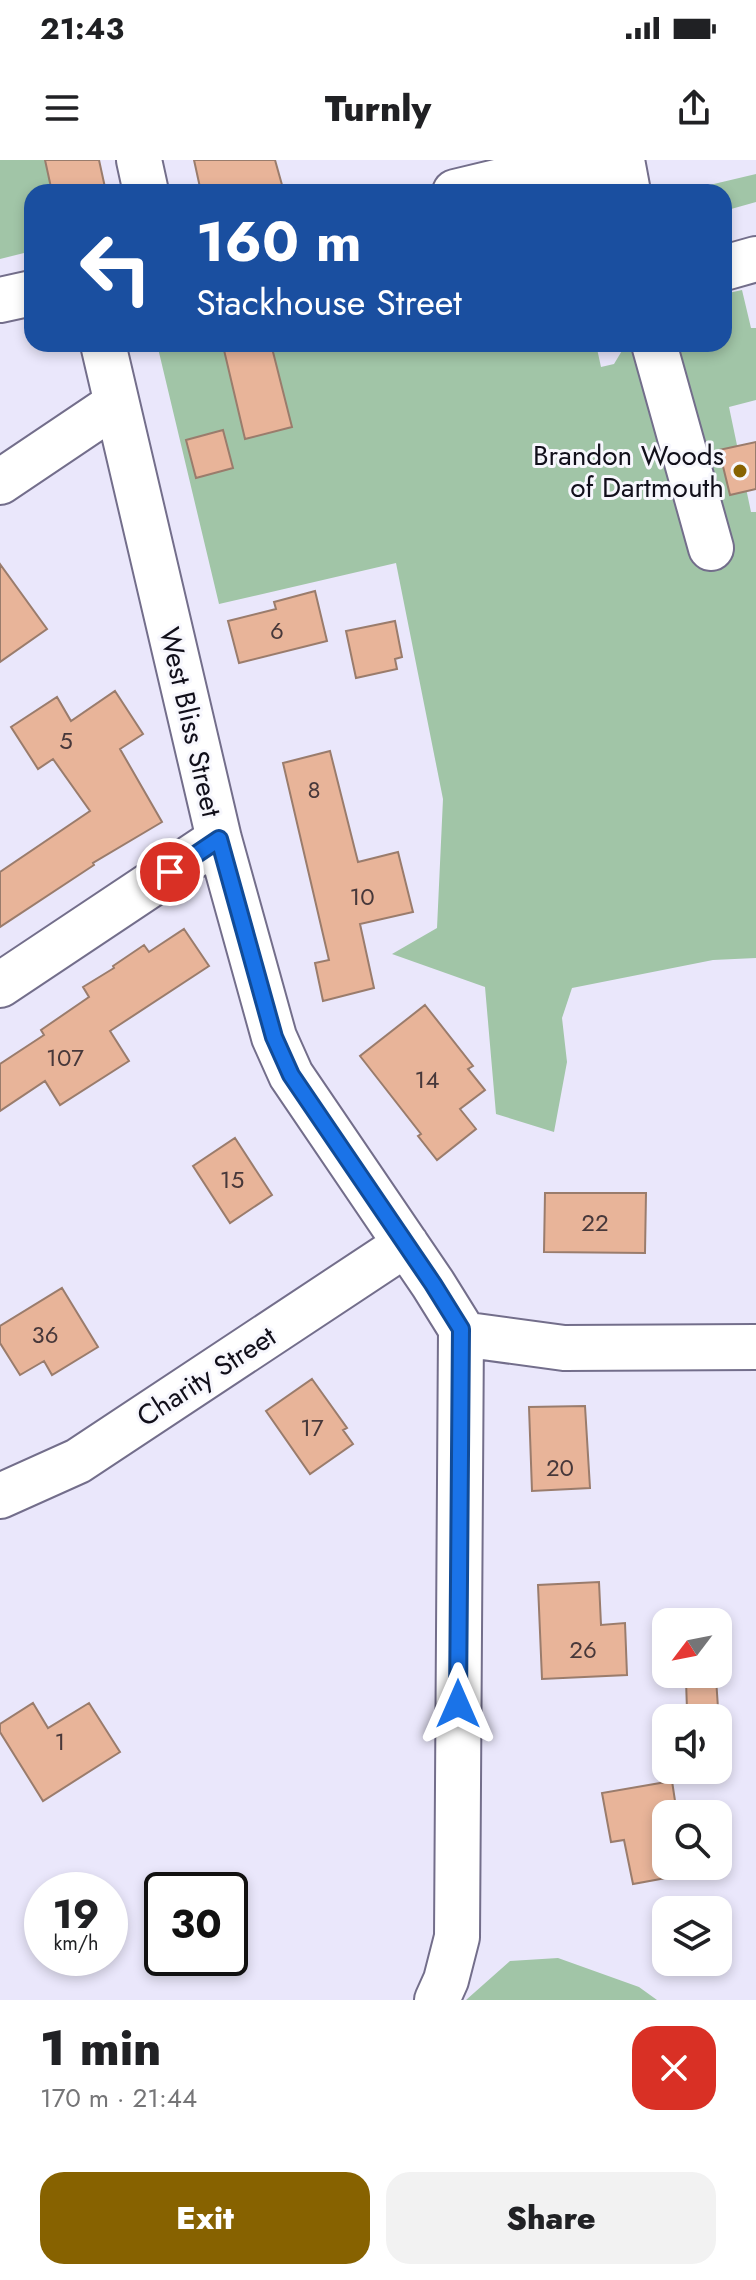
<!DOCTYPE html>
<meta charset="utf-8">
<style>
:root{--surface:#fff;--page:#f2f2f2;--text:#202124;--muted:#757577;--accent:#876200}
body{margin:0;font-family:Jost,sans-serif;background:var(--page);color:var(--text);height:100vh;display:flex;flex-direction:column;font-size:30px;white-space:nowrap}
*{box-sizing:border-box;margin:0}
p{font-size:26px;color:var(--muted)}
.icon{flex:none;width:44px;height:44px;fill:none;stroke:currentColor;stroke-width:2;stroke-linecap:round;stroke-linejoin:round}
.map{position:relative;height:1840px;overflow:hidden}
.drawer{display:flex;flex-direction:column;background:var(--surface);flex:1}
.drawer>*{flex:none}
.hud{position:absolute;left:24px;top:24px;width:708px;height:168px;border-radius:24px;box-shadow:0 4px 12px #0003;background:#1a4fa0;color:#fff;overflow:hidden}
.needle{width:52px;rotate:238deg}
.controls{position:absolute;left:652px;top:1448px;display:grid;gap:16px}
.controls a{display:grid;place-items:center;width:80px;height:80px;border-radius:16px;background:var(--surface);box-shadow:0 4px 12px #0003;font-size:40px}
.speed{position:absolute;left:24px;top:1712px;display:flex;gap:16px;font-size:40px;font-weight:700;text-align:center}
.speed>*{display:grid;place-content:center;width:104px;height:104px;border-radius:50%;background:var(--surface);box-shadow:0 4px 12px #0003;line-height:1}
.speed small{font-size:20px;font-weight:400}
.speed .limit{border:4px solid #111;border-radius:12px;background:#fff;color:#111}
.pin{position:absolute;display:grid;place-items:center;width:68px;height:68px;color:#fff;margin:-34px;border:4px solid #fff;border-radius:50%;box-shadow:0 2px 8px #0007}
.me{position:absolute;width:88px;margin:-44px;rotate:0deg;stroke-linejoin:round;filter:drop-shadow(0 0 6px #0008)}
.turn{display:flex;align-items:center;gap:28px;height:168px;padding:0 40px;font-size:36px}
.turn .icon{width:104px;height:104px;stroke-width:2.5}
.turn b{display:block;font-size:56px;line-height:68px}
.round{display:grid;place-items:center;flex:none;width:84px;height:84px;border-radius:24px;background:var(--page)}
.summary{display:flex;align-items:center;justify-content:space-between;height:136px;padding:0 40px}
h1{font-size:48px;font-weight:800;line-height:60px}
.primary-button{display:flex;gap:16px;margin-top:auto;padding:16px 40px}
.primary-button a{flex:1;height:92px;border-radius:24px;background:var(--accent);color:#fff;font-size:32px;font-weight:800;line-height:92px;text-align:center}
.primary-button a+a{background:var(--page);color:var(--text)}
.status{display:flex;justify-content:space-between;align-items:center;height:56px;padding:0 40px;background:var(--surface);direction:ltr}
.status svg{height:22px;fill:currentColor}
header{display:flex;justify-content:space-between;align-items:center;height:104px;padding:0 40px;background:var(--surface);font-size:36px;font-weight:800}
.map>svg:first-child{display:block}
</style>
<div class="status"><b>21:43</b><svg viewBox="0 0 49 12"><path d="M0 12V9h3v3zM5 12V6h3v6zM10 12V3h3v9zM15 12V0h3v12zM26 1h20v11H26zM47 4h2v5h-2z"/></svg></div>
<header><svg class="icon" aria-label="menu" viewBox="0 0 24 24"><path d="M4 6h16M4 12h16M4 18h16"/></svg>Turnly<svg class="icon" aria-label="share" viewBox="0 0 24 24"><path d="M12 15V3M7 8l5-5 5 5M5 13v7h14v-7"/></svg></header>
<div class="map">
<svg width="756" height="1840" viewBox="0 0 756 1840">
<rect width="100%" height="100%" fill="#eae7fb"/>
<path fill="#a1c5a7" d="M0,0h45l7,32h-20v59l-32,8z
M756,14v28l-32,9v-19h-44z
M742,130l9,38h5v72l-27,7 22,105h5v446l-43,2 -141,28 -10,30 5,44 -13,70 -58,-18 -11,-127 -93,-33 45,-26 6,-129 -47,-236 -177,41 -62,-260h439l5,23 13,-3 12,-20h72l9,6v-6h17v-50z
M558,1798l81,29 18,13h-191l44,-39z"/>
<path fill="#e8b499" stroke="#9a7c6c" stroke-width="2" d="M45,0h54l7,32h-54z
M194,0h81l9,32h-83z
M247,184h24l21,83 -47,12 -21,-89z
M223,270l10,38 -37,10 -10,-38z
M756,282v47l-26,6 -11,-45z
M0,404l47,65 -47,33z
M315,431l12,50 -88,22 -11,-42 48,-12 -2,-7z
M395,461l7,36 -7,2 2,10 -41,9 -10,-47z
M115,531l28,43 -23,15 42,73 -69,41 1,2 -94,62v-55l90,-61 -37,-52 -15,10 -27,-42 46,-30 14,24z
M330,591l28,111 40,-10 15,60 -53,12 14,64 -51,13 -8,-38 14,-3 -46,-197z
M184,769l25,37 -99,65 19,30 -69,44 -15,-24 -45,30v-47l44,-29 -3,-5 48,-33 -6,-10 31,-19 -1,-2 31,-21 5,7z
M425,845l48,61 -5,3 17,21 -25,19 16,20 -39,31 -19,-24 3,-2 -61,-78z
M235,978l37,57 -42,28 -37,-57z
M545,1033h101l-1,60 -101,-1z
M62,1128l36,59 -46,28 -8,-14 -24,14 -20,-32v-17z
M312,1219l35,49 -4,2 10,14 -43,30 -44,-63z
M585,1246l5,82 -58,3 -3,-84z
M599,1422l2,43 24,-2 2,52 -85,4 -4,-94z
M716,1518l2,30 -31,2 -1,-30z
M33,1543l15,25 41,-25 31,49 -77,49 -43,-69v-8z
M672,1621l5,33h-11v52h20l2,8 -55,10 -9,-44 -13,2 -9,-49z"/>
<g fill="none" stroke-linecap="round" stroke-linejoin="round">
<defs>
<path id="minor" d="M139,0l7,32
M579,0l8,32
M622,0l6,32
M724,108l32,-9
M103,184l116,495 55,198 17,38 142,209 28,45 -4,608 -11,43 -9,20
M654,184l57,204
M0,322l116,-78
M0,825l219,-146
M461,1174l103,14 192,-1
M0,1336l78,-35 328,-217"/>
<path id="major" d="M455,32l133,-32
M0,140l32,-7"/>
</defs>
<use href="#minor" stroke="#736e8b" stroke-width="48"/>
<use href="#major" stroke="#736e8b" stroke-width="48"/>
<use href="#minor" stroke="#fff" stroke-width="44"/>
<use href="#major" stroke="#fff" stroke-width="44"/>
</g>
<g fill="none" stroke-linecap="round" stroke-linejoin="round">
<defs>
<path id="route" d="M170,712l49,-33 55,198 17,38 142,209 28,45 -3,375"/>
</defs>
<use href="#route" stroke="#114b97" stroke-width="20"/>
<use href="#route" stroke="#1a73e8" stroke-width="14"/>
</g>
<circle fill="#876200" stroke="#f7f7fd" stroke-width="3" cx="740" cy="311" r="8"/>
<g text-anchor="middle" stroke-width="6" stroke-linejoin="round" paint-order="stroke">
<g font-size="24" fill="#47383a">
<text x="277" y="479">6</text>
<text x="66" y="589">5</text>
<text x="314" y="638">8</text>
<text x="362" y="745">10</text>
<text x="65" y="906">107</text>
<text x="427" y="928">14</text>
<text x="232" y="1028">15</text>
<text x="595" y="1071">22</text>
<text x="45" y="1183">36</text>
<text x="312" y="1276">17</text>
<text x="560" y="1316">20</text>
<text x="583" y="1498">26</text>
<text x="60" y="1590">1</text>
</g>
<g font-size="28" fill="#110f1a" stroke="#f7f7fd" text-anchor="end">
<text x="724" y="305">Brandon Woods<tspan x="724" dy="32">of Dartmouth</tspan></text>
</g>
<g font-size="28" fill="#110f1a" stroke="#f7f7fd">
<text transform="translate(191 562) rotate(77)" y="10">West Bliss Street</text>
<text transform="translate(206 1216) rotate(-33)" y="10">Charity Street</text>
</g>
</g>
</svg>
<div class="controls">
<a><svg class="needle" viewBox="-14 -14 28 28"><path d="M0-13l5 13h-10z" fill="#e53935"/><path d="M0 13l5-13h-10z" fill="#757577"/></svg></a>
<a><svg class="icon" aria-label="sound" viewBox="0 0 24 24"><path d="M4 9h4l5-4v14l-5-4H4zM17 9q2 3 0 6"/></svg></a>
<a><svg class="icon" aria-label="search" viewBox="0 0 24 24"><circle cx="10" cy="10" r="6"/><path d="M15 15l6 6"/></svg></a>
<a><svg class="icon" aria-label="layers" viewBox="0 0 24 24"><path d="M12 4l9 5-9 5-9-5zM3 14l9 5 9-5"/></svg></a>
</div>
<div class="speed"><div>19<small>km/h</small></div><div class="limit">30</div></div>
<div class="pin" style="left:170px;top:712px;background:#d93025"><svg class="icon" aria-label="arrive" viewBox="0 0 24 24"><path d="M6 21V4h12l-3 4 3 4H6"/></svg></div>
<svg class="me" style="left:458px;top:1544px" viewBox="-20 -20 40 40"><path d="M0-17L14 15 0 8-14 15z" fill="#1a73e8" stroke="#fff" stroke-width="4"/></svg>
<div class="hud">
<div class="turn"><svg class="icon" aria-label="left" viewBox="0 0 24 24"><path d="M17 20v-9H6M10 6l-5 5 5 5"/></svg><div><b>160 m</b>Stackhouse Street</div></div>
</div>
</div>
<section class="drawer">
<div class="summary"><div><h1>1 min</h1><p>170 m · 21:44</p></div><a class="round" style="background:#d93025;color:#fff"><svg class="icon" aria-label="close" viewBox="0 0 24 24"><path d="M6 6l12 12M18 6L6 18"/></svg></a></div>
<div class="primary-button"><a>Exit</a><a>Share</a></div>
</section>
